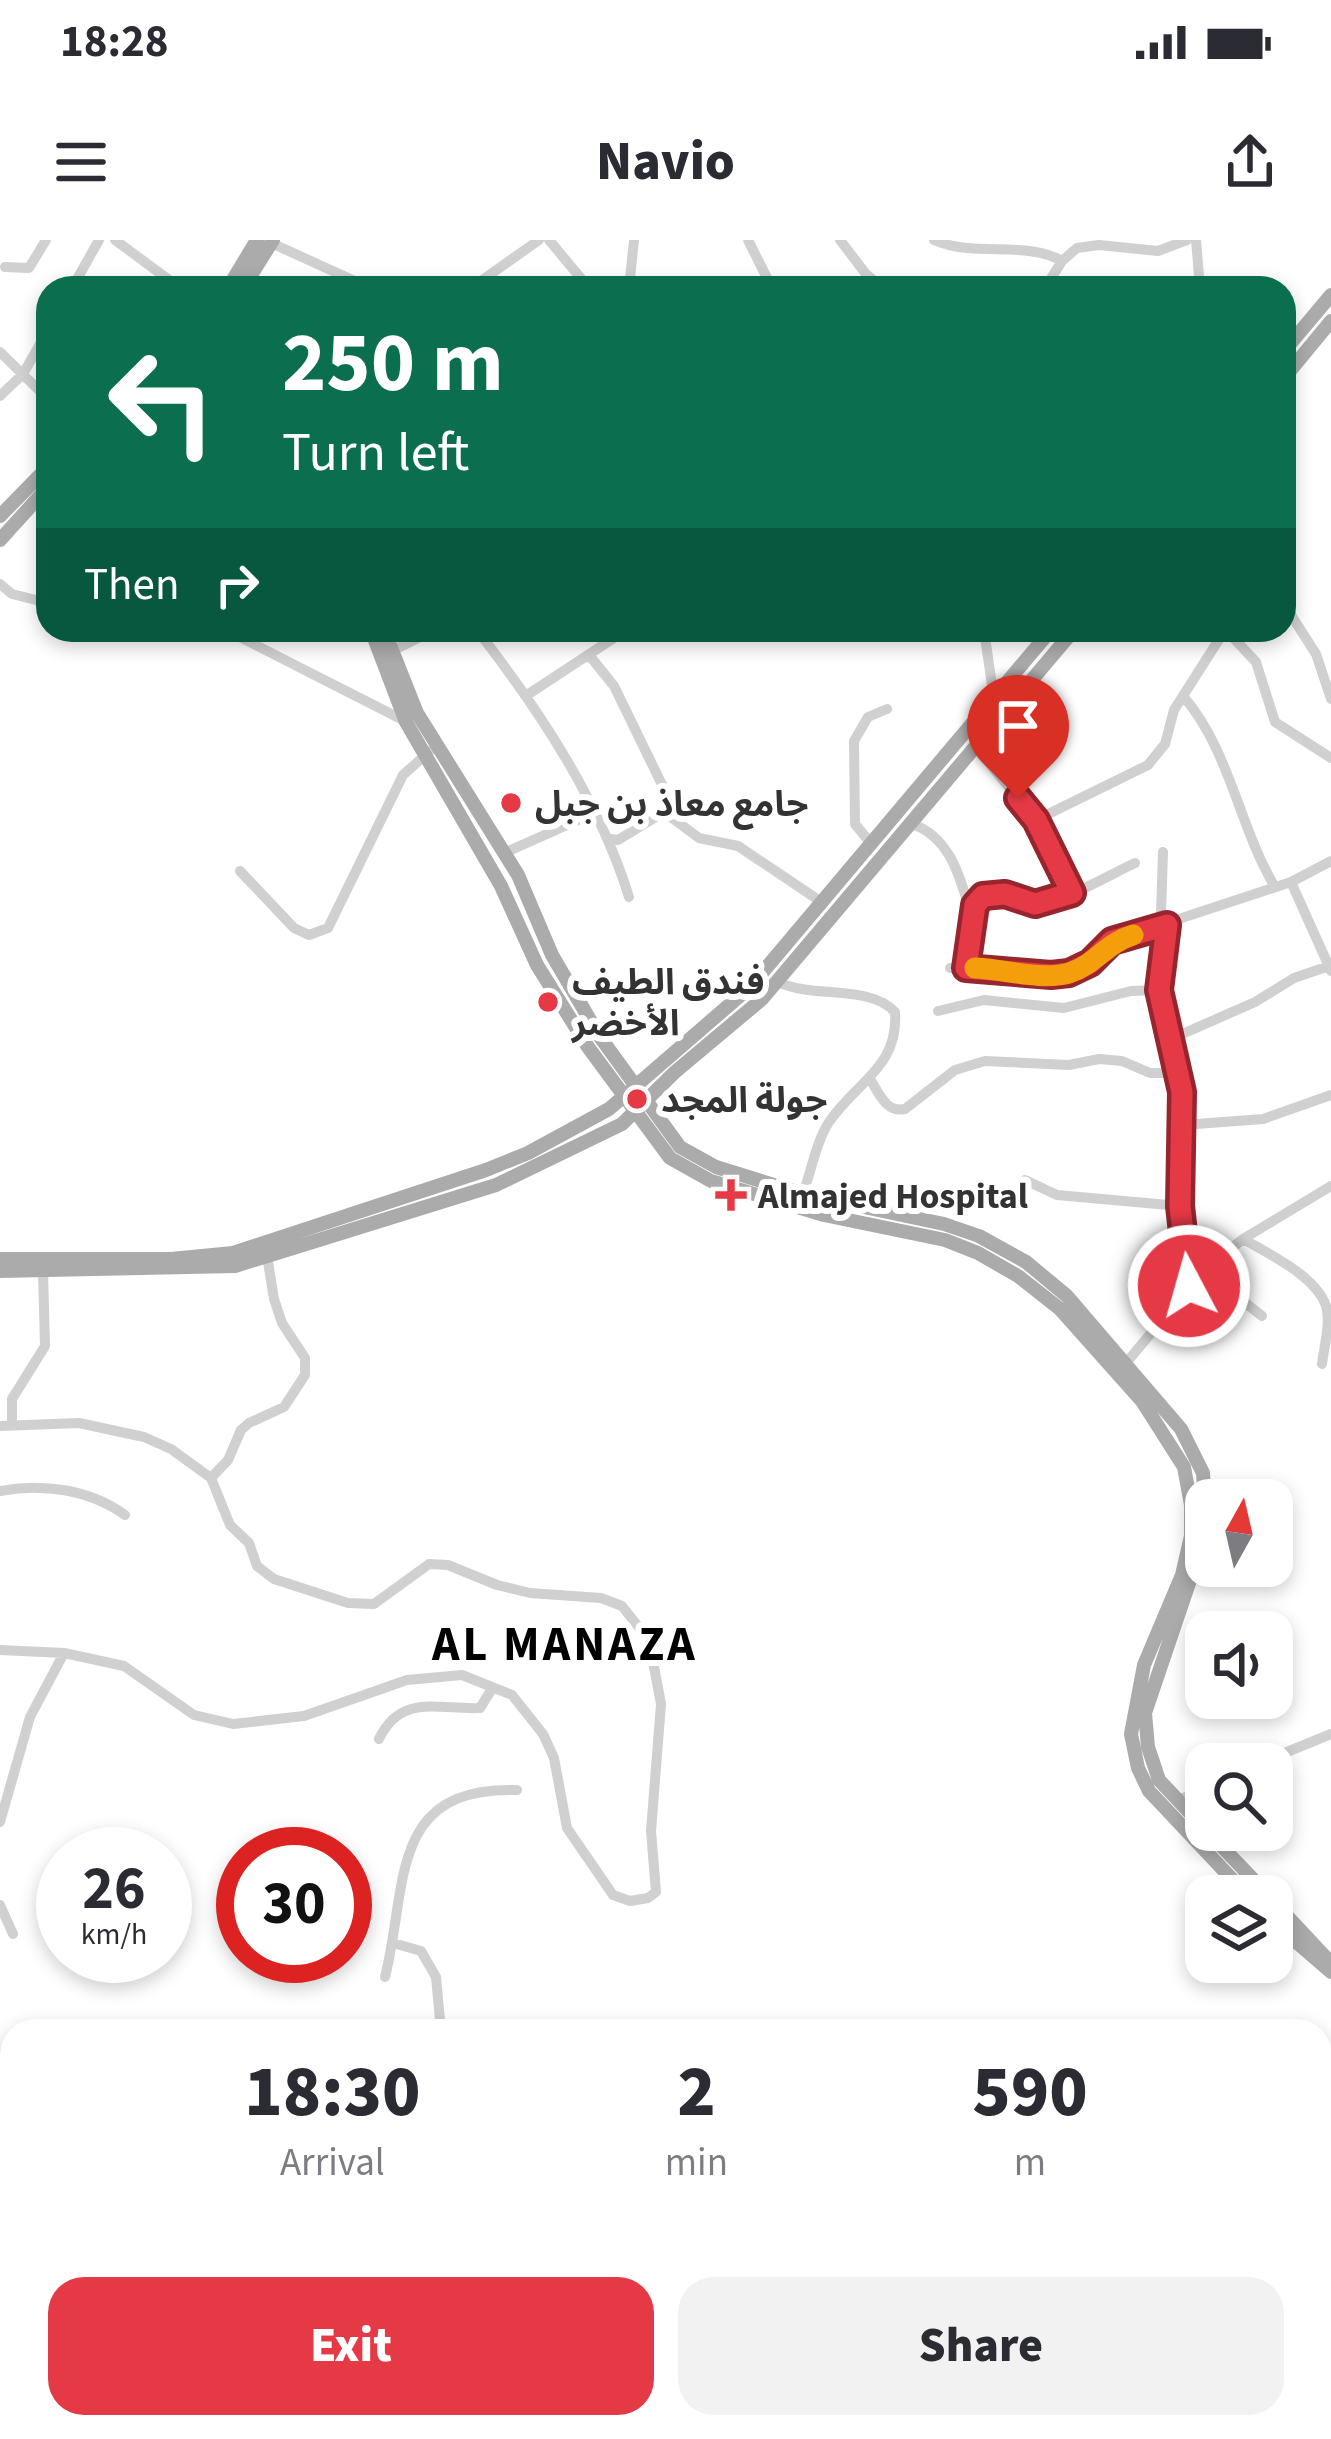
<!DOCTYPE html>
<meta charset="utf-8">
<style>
:root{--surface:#fff;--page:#f2f2f3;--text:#2b2b33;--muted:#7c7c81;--accent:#e63946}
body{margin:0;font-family:"Source Sans 3","Noto Sans Arabic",sans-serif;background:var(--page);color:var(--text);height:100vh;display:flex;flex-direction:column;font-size:45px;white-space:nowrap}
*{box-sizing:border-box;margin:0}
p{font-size:39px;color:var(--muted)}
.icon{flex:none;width:66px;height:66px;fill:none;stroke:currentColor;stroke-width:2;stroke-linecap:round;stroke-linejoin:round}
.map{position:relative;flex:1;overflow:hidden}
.panel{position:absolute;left:0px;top:1779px;width:1332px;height:420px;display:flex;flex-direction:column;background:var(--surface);border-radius:36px 36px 0 0;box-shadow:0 6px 18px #0003}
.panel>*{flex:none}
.top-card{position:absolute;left:36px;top:36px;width:1260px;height:366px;border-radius:36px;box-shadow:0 6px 18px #0003;background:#0b6e4f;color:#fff;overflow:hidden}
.needle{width:78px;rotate:8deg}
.fabs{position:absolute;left:1185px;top:1239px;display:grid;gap:24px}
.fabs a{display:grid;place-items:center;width:108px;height:108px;border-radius:24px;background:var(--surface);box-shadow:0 6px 18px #0003;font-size:60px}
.speed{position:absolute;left:36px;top:1587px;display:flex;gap:24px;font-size:60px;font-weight:700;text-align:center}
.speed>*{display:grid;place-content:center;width:156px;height:156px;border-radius:50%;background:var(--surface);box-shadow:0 6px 18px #0003;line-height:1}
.speed small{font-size:30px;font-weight:400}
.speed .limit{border:18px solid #d22;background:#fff;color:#111}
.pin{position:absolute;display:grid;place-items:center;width:102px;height:102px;color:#fff;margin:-123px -51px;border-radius:50% 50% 50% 0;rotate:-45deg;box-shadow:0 0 12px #0007}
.pin .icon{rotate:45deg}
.me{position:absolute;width:132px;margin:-66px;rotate:354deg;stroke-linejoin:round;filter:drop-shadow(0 0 9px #0008)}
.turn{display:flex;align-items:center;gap:42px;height:252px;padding:0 48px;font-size:54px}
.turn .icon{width:156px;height:156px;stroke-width:2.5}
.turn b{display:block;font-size:84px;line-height:102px}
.then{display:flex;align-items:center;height:114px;padding:0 48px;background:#0003;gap:24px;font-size:45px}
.eta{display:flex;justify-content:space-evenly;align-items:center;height:204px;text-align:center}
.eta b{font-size:72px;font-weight:800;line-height:84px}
.button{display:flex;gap:24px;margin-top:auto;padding:24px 48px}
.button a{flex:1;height:138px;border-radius:36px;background:var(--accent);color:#fff;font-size:48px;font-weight:800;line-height:138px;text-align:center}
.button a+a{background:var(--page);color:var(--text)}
.status{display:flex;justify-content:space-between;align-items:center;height:84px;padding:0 60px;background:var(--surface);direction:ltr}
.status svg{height:33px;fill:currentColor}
header{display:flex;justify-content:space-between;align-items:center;height:156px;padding:0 48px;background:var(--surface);font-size:54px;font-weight:800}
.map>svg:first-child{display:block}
</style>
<div class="status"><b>18:28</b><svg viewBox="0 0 49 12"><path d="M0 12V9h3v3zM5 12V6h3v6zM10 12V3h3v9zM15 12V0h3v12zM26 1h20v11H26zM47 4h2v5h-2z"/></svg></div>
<header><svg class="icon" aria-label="menu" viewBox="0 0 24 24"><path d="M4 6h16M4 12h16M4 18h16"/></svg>Navio<svg class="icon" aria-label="share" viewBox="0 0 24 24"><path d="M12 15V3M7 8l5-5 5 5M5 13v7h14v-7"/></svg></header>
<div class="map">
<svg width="1331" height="2199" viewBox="0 0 1331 2199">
<rect width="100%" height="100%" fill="#fff"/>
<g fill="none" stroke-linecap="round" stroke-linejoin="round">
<path stroke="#d0d0d0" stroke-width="10" d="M115,0l65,48
M549,0l40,48
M748,0l24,48
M840,0l26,34 17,14
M934,0c40,18 92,0 128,21
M1196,0l4,48
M269,2l101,46
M5,27l24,1 17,-28
M72,48l27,-48
M471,48l68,-48
M629,48l5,-48
M1045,48l17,-27 15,-13 22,-3 59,6 29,-11
M0,112l48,47
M0,156l23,-22 25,-44
M0,344l12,10 36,9
M1284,364l32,50 15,45
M226,390l179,91
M477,390c62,80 122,170 152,267
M984,390l10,69
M1226,390l30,32 19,60 56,36
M392,411l42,-21
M589,415l25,31 54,111 -4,15 -46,28 -7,-1
M527,455l99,-65
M1183,456c47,54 56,131 92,191
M975,506l61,74 36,73
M664,572l35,26 39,8 85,57
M1036,580l112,-55 17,-21 9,-34 51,-80
M910,583c41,14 50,54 61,92
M872,605l-17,-21 -1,-83 14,-24 19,-8
M1163,612l-2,61 6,12 -8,65 23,102 -2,114 9,80
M504,613l90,-40
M240,631l54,57 15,7 19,-7 75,-153 27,-24
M1291,642l40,89
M950,728c69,-1 108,27 162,-27l179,-59 40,-21
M966,728c4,-22 1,-83 36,-74 12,2 23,11 36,9 33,-4 67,-26 97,-40
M778,742c36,17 91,2 117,30 4,55 -39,70 -66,110 -13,20 -18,50 -26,72
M938,771l46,-11 80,8 67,-17 28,-1
M1171,799l84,-37 39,-24 35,-12
M870,839c9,14 16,34 35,30l50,-39 30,-9 84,4 30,-6 23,2 28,12h28
M1183,885l80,-6 68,-24
M1025,940l32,15 123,11
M1243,999c26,15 73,37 83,67 5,16 -2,41 -4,58
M1204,1030l58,46
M1126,1123l78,-93 39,-31 88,-53
M12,1183v-24l33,-53 -2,-75
M0,1186l79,-3 65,14 27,12 40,29 19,47 19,18 8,23 17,13 74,24 26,1 55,-40 19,1 49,20 33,8 71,5 21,8 27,34 12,64 -10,127 5,61 -8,6 -18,3 -17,-6 -46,-67 -13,-70 -11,-24 -31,-39 -50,-20 -55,5 -103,36 -71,8 -39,-9 -70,-49 -60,-13 -64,-3
M211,1238l17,-18 13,-30 8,-7 35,-16 21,-32v-17l-23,-35 -8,-24 -7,-43
M0,1251c42,-8 89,-2 125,24
M379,1499c22,-46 60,-29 101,-31l13,-21
M1272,1529l15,-17 44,-18
M1178,1560l28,-11
M0,1582l30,-105 34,-64
M0,1665l13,29
M393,1703l28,8 15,26 5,54
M385,1737c23,-91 3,-191 132,-187
M0,1836l12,3
M0,1910l12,3
M0,1948l12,5
M0,2023l12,4
M0,2072l12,4
M195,2187l8,5 44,7"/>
<path stroke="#ababab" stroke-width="14" d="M228,48l29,-48
M243,48l30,-48
M1284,111l47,-56
M1284,138l47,-57
M0,276l48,-49
M0,300l48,-53
M371,390l35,92 95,164 36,79 51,82 82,111 41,23 113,34 121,25 33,13 40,23 42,33 82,92 42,66 7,38v31l-9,39 -38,90 -13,69 7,34 11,23 99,105
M384,390l33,83 101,162 34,80 48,82 80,110 36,20 87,27 141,30 35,12 47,26 41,34 114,133 22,44 3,45
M0,1019h171l62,-6 253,-83 42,-17 81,-44 141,-122 301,-357
M0,1031l235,-5 261,-81 126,-61 53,-52 87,-73 312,-369
M1206,1293l-61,180 3,34 11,33 47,50
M1206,1590l63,66
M1272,1660l59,63
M1272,1681l59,51"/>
</g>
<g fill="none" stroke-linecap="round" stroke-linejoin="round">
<defs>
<path id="route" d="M1018,558l18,22 36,73 -37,11 -30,-10 -22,2 -8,9 -9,63 85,7 18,-2 21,-10 22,-22 55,-16 -8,65 23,102 -2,114 9,80"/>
</defs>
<use href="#route" stroke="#96252e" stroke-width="30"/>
<use href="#route" stroke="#e63946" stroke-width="21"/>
<path stroke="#f59e0b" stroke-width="21" d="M975,728c28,1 67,13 94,5 26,-8 37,-30 64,-38"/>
</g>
<g fill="#e63946" stroke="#fff" stroke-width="4.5">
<circle cx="511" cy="563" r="12"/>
<circle cx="548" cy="762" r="12"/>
<circle cx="637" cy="859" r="12"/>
<path d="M725 937h12v12h12v12h-12v12h-12v-12h-12v-12h12z"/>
</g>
<g text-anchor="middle" stroke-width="12" stroke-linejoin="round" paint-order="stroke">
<g font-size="36" font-weight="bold" fill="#333" stroke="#fff" text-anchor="start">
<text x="535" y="576">جامع معاذ بن جبل</text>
<text x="572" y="754">فندق الطيف<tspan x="572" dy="41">الأخضر</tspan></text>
<text x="661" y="872">جولة المجد</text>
<text x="758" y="968">Almajed Hospital</text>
</g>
<g font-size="48" font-weight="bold" letter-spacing="3" fill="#000" stroke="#fff">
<text x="565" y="1420">AL MANAZA</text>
</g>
</g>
</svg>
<div class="fabs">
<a><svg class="needle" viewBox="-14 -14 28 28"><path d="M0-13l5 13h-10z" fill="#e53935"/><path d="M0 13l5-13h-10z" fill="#7c7c81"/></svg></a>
<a><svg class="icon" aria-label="sound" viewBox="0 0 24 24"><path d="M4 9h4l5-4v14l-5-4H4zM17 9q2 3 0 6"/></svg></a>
<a><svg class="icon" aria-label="search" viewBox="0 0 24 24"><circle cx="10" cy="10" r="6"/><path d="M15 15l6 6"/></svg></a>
<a><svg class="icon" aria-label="layers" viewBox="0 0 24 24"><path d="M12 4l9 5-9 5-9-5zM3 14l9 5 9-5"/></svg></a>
</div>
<div class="speed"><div>26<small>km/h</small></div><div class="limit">30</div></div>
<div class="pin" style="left:1018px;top:558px;background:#d93025"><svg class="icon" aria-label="arrive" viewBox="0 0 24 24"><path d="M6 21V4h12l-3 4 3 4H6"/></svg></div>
<svg class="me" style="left:1189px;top:1046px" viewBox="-20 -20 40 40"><circle r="17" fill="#e63946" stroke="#fff" stroke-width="3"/><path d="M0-11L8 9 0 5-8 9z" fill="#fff"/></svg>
<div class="top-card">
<div class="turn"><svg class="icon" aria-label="left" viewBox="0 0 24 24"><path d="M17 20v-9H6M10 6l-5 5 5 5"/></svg><div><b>250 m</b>Turn left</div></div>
<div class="then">Then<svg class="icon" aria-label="right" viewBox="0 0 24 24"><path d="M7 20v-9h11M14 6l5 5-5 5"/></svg></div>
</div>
<section class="panel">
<div class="eta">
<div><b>18:30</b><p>Arrival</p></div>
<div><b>2</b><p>min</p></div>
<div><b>590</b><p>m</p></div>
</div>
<div class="button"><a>Exit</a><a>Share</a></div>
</section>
</div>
